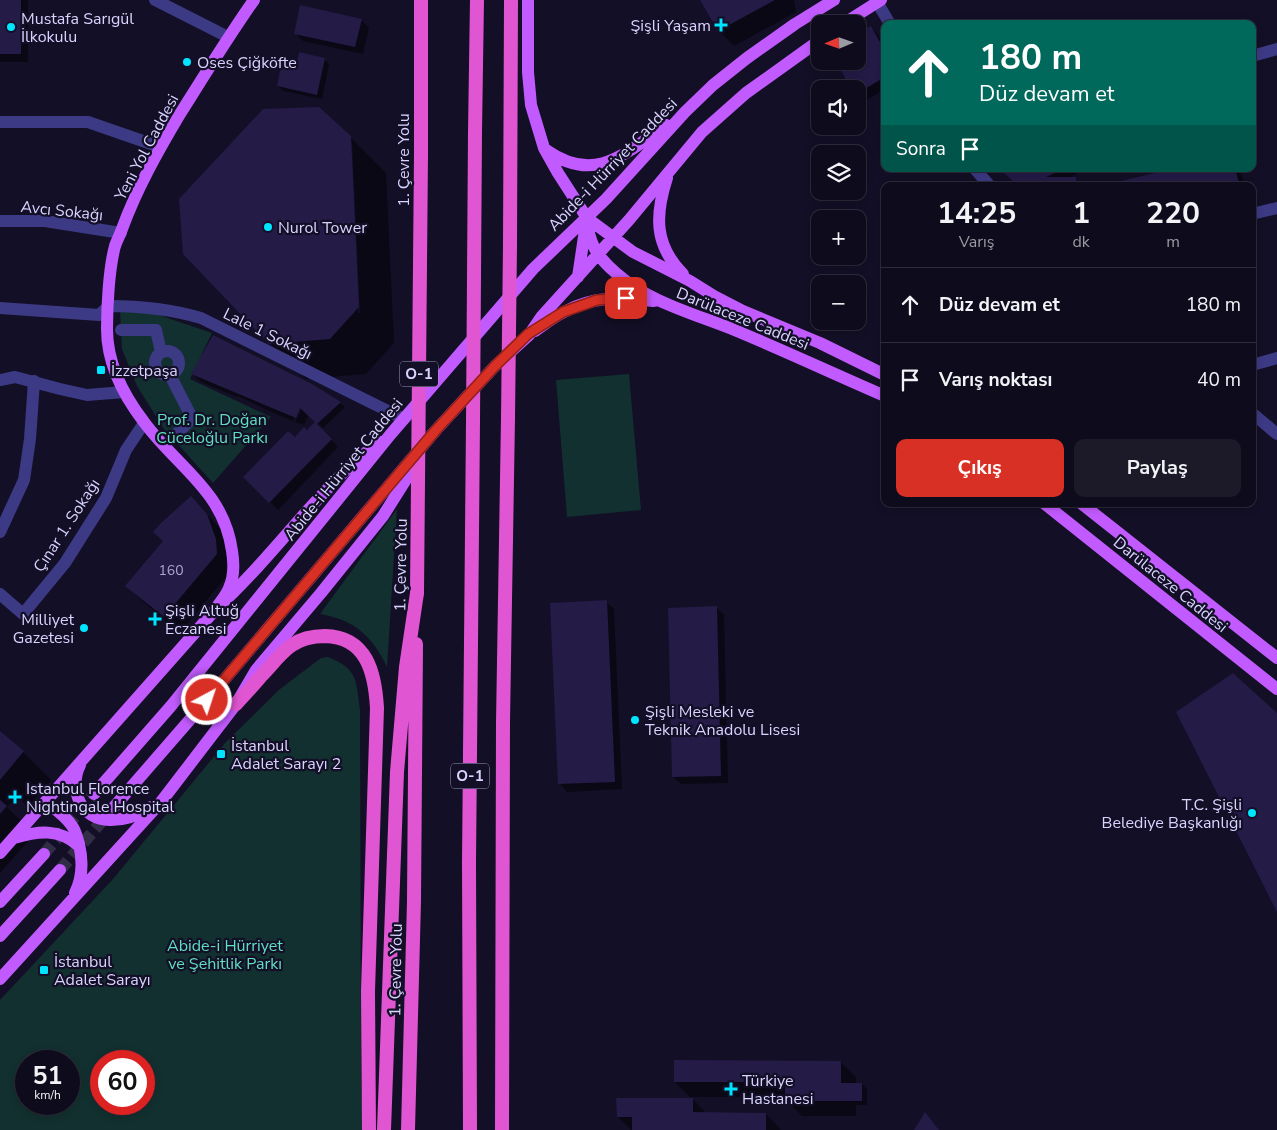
<!DOCTYPE html>
<html lang="tr">
<meta charset="utf-8">
<style>
:root{--surface:#0e0b1c;--page:#1c1929;--text:#f1f3f6;--muted:#9b9ba3;--line:#2e2b3b;--accent:#d93025}
body{margin:0;font-family:"Nunito Sans",sans-serif;background:var(--page);color:var(--text);height:100vh;display:flex;flex-direction:column;font-size:19px;white-space:nowrap}
*{box-sizing:border-box;margin:0}
p{font-size:16px;color:var(--muted)}
.icon{flex:none;width:28px;height:28px;fill:none;stroke:currentColor;stroke-width:2;stroke-linecap:round;stroke-linejoin:round}
.map{position:relative;flex:1;overflow:hidden}
.sheet{position:absolute;left:881px;top:182px;width:375px;height:325px;display:flex;flex-direction:column;background:var(--surface);border-radius:10px;box-shadow:0 2px 8px #0003,0 0 0 1px var(--line)}
.sheet>*{flex:none}
.banner{position:absolute;left:881px;top:20px;width:375px;height:152px;border-radius:10px;box-shadow:0 2px 8px #0003,0 0 0 1px var(--line);background:#00695c;color:#fff;overflow:hidden}
.needle{width:32px;rotate:268deg}
.tools{position:absolute;left:811px;top:15px;display:grid;gap:10px}
.tools a{display:grid;place-items:center;width:55px;height:55px;border-radius:10px;background:var(--surface);box-shadow:0 2px 8px #0003,0 0 0 1px var(--line);font-size:25px}
.speed{position:absolute;left:15px;top:1050px;display:flex;gap:10px;font-size:25px;font-weight:700;text-align:center}
.speed>*{display:grid;place-content:center;width:65px;height:65px;border-radius:50%;background:var(--surface);box-shadow:0 2px 8px #0003,0 0 0 1px var(--line);line-height:1}
.speed small{font-size:12px;font-weight:400}
.speed .limit{border:8px solid #d22;background:#fff;color:#111}
.pin{position:absolute;display:grid;place-items:center;width:42px;height:42px;color:#fff;margin:-21px;border-radius:10px;box-shadow:0 2px 8px #0006}
.me{position:absolute;width:55px;margin:-28px;rotate:40deg;stroke-linejoin:round;filter:drop-shadow(0 0 4px #0008)}
.turn{display:flex;align-items:center;gap:18px;height:105px;padding:0 15px;font-size:22px}
.turn .icon{width:65px;height:65px;stroke-width:2.5}
.turn b{display:block;font-size:35px;line-height:42px}
.then{display:flex;align-items:center;height:48px;padding:0 15px;background:#0003;gap:10px;font-size:19px}
.eta{display:flex;justify-content:space-evenly;align-items:center;height:85px;text-align:center}
.eta b{font-size:30px;font-weight:700;line-height:35px}
.action{display:flex;gap:10px;margin-top:auto;padding:10px 15px}
.action a{flex:1;height:58px;border-radius:10px;background:var(--accent);color:#fff;font-size:20px;font-weight:700;line-height:58px;text-align:center}
.action a+a{background:var(--page);color:var(--text)}
ul{padding:0;list-style:none}
li{display:flex;align-items:center;gap:15px;height:75px;padding:0 15px;border-top:1px solid var(--line)}
li div{flex:1}
li b{display:block;font-size:19px}
li em{font-style:normal}
.map>svg:first-child{display:block}
</style>
<div class="map">
<svg width="1277" height="1130" viewBox="0 0 1277 1130">
<rect width="100%" height="100%" fill="#130f26"/>
<path fill="#12302f" fill-rule="evenodd" d="M120,311l33,2 59,20 -22,46 81,38 -58,66 -49,-54 -27,-43 -15,-37z
M629,374l12,136 -74,7 -11,-137z
M397,509l-10,158c-15,-31 -32,-47 -67,-53z
M328,657c30,12 28,23 32,53l1,371 2,49h-363v-130l113,-121 113,-137 54,-53 41,-31zM26,1061h43v43h-43zM101,1061h43v43h-43z"/>
<path fill="#0007" fill-rule="evenodd" d="M0,0h28v62h-28z
M701,0h93l2,12 -62,34 -15,-15z
M361,20l8,8 -6,26 -60,-13 -8,-8z
M871,27l7,8 7,12v42l-22,13 -5,-6v-61z
M324,59l5,5 -7,35 -39,-8 -5,-5 20,-21z
M350,137l36,36 8,170 -28,31 -60,5 -36,-36zM350,142h2l8,171h-2z
M1002,169h90l-10,2 -14,7h8l8,8h-65z
M1177,169h62l6,17h-131l12,-5z
M193,374l147,29 5,4 -22,21 -14,-13 -5,10 -9,-3 7,-14 -2,-2 -7,15 -24,-10 -31,-15 -1,1 -36,-15z
M315,424l23,23 -60,63 -33,-33 50,-38 12,-7z
M206,513l16,18 10,39 -52,62 -38,-31 -15,-15z
M606,602l8,7 8,180 -55,3 -7,-8z
M716,607l8,8 4,168 -47,1 -8,-7z
M0,733l23,19 28,28 -23,27 -12,-11 -9,11 27,27 -34,39z
M841,1062l15,15v7h6l5,5v16h-11v11h-54l-16,-16v-3h-95l16,17h59l15,16h-150l-13,-13 75,-17 -18,-18z"/>
<path fill="#241b47" d="M0,0h21v54h-21z
M700,0h75l-57,31z
M300,5l62,14 -7,28 -61,-13z
M871,26l14,25v26l-27,16v-4h-7l-15,-28h22v-28z
M299,52l26,6 -8,37 -40,-9 5,-26 15,3z
M319,107l32,29 8,171 -29,32 -61,5 -86,-90 -4,-55 84,-90z
M1000,169h64l-18,8h30l2,9h-60z
M1172,169h63l5,17h-129l14,-6z
M213,335l99,49 29,18 -24,22 -17,-16 -4,10 -105,-44z
M315,422l17,17 -63,64 -26,-26 45,-46 7,6 9,-10 3,3z
M191,496l16,18 9,25 1,15 -53,63 -39,-31 38,-45 -10,-9 8,-9z
M607,600l8,182 -57,2 -8,-181z
M717,606l4,170 -49,1 -4,-169z
M1233,673l44,40v199l-101,-200z
M0,731l24,20 -24,29z
M0,800l7,6 -7,8z
M674,1060l167,1v22h21v18h-77v-19h-111z
M616,1098h77v14l73,1v17h-134v-13h-15z
M925,1112l14,18h-25z"/>
<g fill="none" stroke-linecap="round" stroke-linejoin="round">
<path stroke="#312d47" stroke-width="12" stroke-dasharray="12 6" stroke-linecap="butt" d="M44,854l50,-60
M60,870l54,-63"/>
<path stroke="#3d3a85" stroke-width="12" d="M121,330h35l5,22
M155 363a12 12 0 1 1 24 0a12 12 0 1 1-24 0Z
M170,375l22,43 -20,21"/>
<path stroke="#3d3a85" stroke-width="12" d="M1252,56l25,-7
M1252,214l25,-6
M0,221h45l76,12
M0,308l99,7 10,-9c32,0 61,3 92,12l203,101
M1252,365l25,-7
M0,380l15,-3 45,12 27,6 37,-3
M0,532l24,-52 6,-41 4,-58
M0,594l23,20 42,-51 41,-65 20,-48 18,-27"/>
<path stroke="#3d3a85" stroke-width="12" d="M155,0l73,37
M877,2l13,22
M0,122h88l72,25
M975,169l15,17
M1252,413l25,21"/>
<path stroke="#c25bff" stroke-width="12" d="M528,0v72l3,33 13,43 14,25 29,45 46,34 57,29 24,15 29,15 77,32 65,32
M843,24l38,-24
M546,150c49,35 80,3 120,-25
M667,178c-12,37 -13,67 16,96
M587,218c1,24 10,39 29,55 33,29 76,40 116,56 51,21 102,45 153,67
M578,277l7,-47
M535,331c10,-7 19,-14 29,-19 31,-17 57,-14 90,-11
M1045,504l232,185
M1082,504l195,154
M215,610c4,-7 11,-14 14,-22 5,-11 5,-25 3,-37 -8,-60 -55,-84 -88,-129 -20,-26 -37,-59 -37,-93 0,-23 2,-61 8,-83 2,-6 5,-11 7,-17 15,-41 36,-78 58,-115 24,-38 48,-77 74,-114
M80,765c-12,24 1,56 31,55 15,0 28,-5 40,-13
M94,794l77,-88 219,-271 143,-166 73,-70 79,-87 28,-27 34,-27 48,-34 39,-24
M46,802c9,7 20,14 26,24 4,5 5,12 7,18 4,17 4,33 -4,49
M114,807l93,-107 229,-270 59,-64 34,-31 13,-19 87,-96 73,-88 44,-39 74,-53
M14,838c24,-7 45,-10 65,8
M0,853l215,-243c33,-30 62,-65 92,-99 23,-25 45,-50 73,-69
M0,902l44,-48
M0,936l60,-66
M0,979l161,-177 75,-98 20,-34 65,-77 62,-77 34,-54"/>
<path stroke="#e055d1" stroke-width="14" d="M475,132l2,-132
M421,155v-155
M510,245l1,-245
M236,704c9,-10 18,-19 26,-29 10,-10 18,-22 30,-30 10,-7 21,-9 33,-9 42,1 50,37 52,72l-9,283 1,139
M384,1130l13,-358 9,-105 11,-74
M408,1130l6,-229 2,-257
M470,1130l-1,-267 4,-441
M502,1130l1,-408 5,-304"/>
<path stroke="#e055d1" stroke-width="14" d="M508,418l2,-173
M473,422l2,-290
M417,593l4,-438"/>
</g>
<g fill="none" stroke-linecap="round" stroke-linejoin="round">
<defs>
<path id="route" d="M207,700l229,-270 59,-64 33,-32 35,-22 34,-12 29,-2"/>
</defs>
<use href="#route" stroke="#8d1f18" stroke-width="12"/>
<use href="#route" stroke="#d93025" stroke-width="9"/>
</g>
<g fill="#00e5ff" stroke="#130f26" stroke-width="2">
<path d="M718.5 17.5h5v5h5v5h-5v5h-5v-5h-5v-5h5z"/>
<circle cx="11" cy="27" r="5"/>
<circle cx="187" cy="62" r="5"/>
<circle cx="268" cy="227" r="5"/>
<rect x="96" y="365" width="10" height="10" rx="2.5"/>
<path d="M152.5 611.5h5v5h5v5h-5v5h-5v-5h-5v-5h5z"/>
<circle cx="84" cy="628" r="5"/>
<circle cx="635" cy="720" r="5"/>
<rect x="216" y="749" width="10" height="10" rx="2.5"/>
<path d="M12.5 789.5h5v5h5v5h-5v5h-5v-5h-5v-5h5z"/>
<circle cx="1252" cy="813" r="5"/>
<rect x="39" y="965" width="10" height="10" rx="2.5"/>
<path d="M728.5 1081.5h5v5h5v5h-5v5h-5v-5h-5v-5h5z"/>
</g>
<g text-anchor="middle" stroke-width="4.5" stroke-linejoin="round" paint-order="stroke">
<g font-size="14" fill="#aca6d1">
<text x="171" y="575">160</text>
</g>
<g fill="#130f26" stroke="#9e99be" stroke-width="1">
<rect x="400" y="361.5" width="38" height="25" rx="4"/>
<rect x="451" y="763.5" width="38" height="25" rx="4"/>
</g>
<g font-size="15" font-weight="bold" fill="#d9d4ff">
<text x="419" y="379">O-1</text>
<text x="470" y="781">O-1</text>
</g>
<g font-size="16" fill="#d9d4ff" stroke="#130f26" text-anchor="start">
<text x="21" y="24">Mustafa Sarıgül<tspan x="21" dy="18">İlkokulu</tspan></text>
<text x="711" y="31" text-anchor="end">Şişli Yaşam</text>
<text x="197" y="68">Oses Çiğköfte</text>
<text x="278" y="233">Nurol Tower</text>
<text x="111" y="376">İzzetpaşa</text>
<text x="165" y="616">Şişli Altuğ<tspan x="165" dy="18">Eczanesi</tspan></text>
<text x="74" y="625" text-anchor="end">Milliyet<tspan x="74" dy="18">Gazetesi</tspan></text>
<text x="645" y="717">Şişli Mesleki ve<tspan x="645" dy="18">Teknik Anadolu Lisesi</tspan></text>
<text x="231" y="751">İstanbul<tspan x="231" dy="18">Adalet Sarayı 2</tspan></text>
<text x="26" y="794">Istanbul Florence<tspan x="26" dy="18">Nightingale Hospital</tspan></text>
<text x="1242" y="810" text-anchor="end">T.C. Şişli<tspan x="1242" dy="18">Belediye Başkanlığı</tspan></text>
<text x="54" y="967">İstanbul<tspan x="54" dy="18">Adalet Sarayı</tspan></text>
<text x="742" y="1086">Türkiye<tspan x="742" dy="18">Hastanesi</tspan></text>
</g>
<g font-size="16" fill="#d9d4ff" stroke="#130f26">
<text transform="translate(146 147) rotate(-62)" y="6">Yeni Yol Caddesi</text>
<text transform="translate(403 160) rotate(-90)" y="6">1. Çevre Yolu</text>
<text transform="translate(612 164) rotate(-46)" y="6">Abide-i Hürriyet Caddesi</text>
<text transform="translate(62 210) rotate(6)" y="6">Avcı Sokağı</text>
<text transform="translate(743 318) rotate(22)" y="6">Darülaceze Caddesi</text>
<text transform="translate(268 333) rotate(26)" y="6">Lale 1 Sokağı</text>
<text transform="translate(343 469) rotate(-51)" y="6">Abide-i Hürriyet Caddesi</text>
<text transform="translate(66 525) rotate(-57)" y="6">Çınar 1. Sokağı</text>
<text transform="translate(400 565) rotate(-89)" y="6">1. Çevre Yolu</text>
<text transform="translate(1171 584) rotate(39)" y="6">Darülaceze Caddesi</text>
<text transform="translate(395 970) rotate(-89)" y="6">1. Çevre Yolu</text>
</g>
<g font-size="16" fill="#5fe0c0" stroke="#130f26">
<text x="212" y="425">Prof. Dr. Doğan<tspan x="212" dy="18">Cüceloğlu Parkı</tspan></text>
<text x="225" y="951">Abide-i Hürriyet<tspan x="225" dy="18">ve Şehitlik Parkı</tspan></text>
</g>
</g>
</svg>
<div class="tools">
<a><svg class="needle" viewBox="-14 -14 28 28"><path d="M0-13l5 13h-10z" fill="#e53935"/><path d="M0 13l5-13h-10z" fill="#9b9ba3"/></svg></a>
<a><svg class="icon" aria-label="sound" viewBox="0 0 24 24"><path d="M4 9h4l5-4v14l-5-4H4zM17 9q2 3 0 6"/></svg></a>
<a><svg class="icon" aria-label="layers" viewBox="0 0 24 24"><path d="M12 4l9 5-9 5-9-5zM3 14l9 5 9-5"/></svg></a>
<a>+</a>
<a>−</a>
</div>
<div class="speed"><div>51<small>km/h</small></div><div class="limit">60</div></div>
<div class="pin" style="left:626px;top:298px;background:#d93025"><svg class="icon" aria-label="arrive" viewBox="0 0 24 24"><path d="M6 21V4h12l-3 4 3 4H6"/></svg></div>
<svg class="me" style="left:207px;top:700px" viewBox="-20 -20 40 40"><circle r="17" fill="#d93025" stroke="#fff" stroke-width="3"/><path d="M0-11L8 9 0 5-8 9z" fill="#fff"/></svg>
<div class="banner">
<div class="turn"><svg class="icon" aria-label="ahead" viewBox="0 0 24 24"><path d="M12 20V5M6 11l6-6 6 6"/></svg><div><b>180 m</b>Düz devam et</div></div>
<div class="then">Sonra<svg class="icon" aria-label="arrive" viewBox="0 0 24 24"><path d="M6 21V4h12l-3 4 3 4H6"/></svg></div>
</div>
<section class="sheet">
<div class="eta">
<div><b>14:25</b><p>Varış</p></div>
<div><b>1</b><p>dk</p></div>
<div><b>220</b><p>m</p></div>
</div>
<ul>
<li><svg class="icon" aria-label="ahead" viewBox="0 0 24 24"><path d="M12 20V5M6 11l6-6 6 6"/></svg><div><b>Düz devam et</b></div><em>180 m</em></li>
<li><svg class="icon" aria-label="arrive" viewBox="0 0 24 24"><path d="M6 21V4h12l-3 4 3 4H6"/></svg><div><b>Varış noktası</b></div><em>40 m</em></li>
</ul>
<div class="action"><a>Çıkış</a><a>Paylaş</a></div>
</section>
</div>
